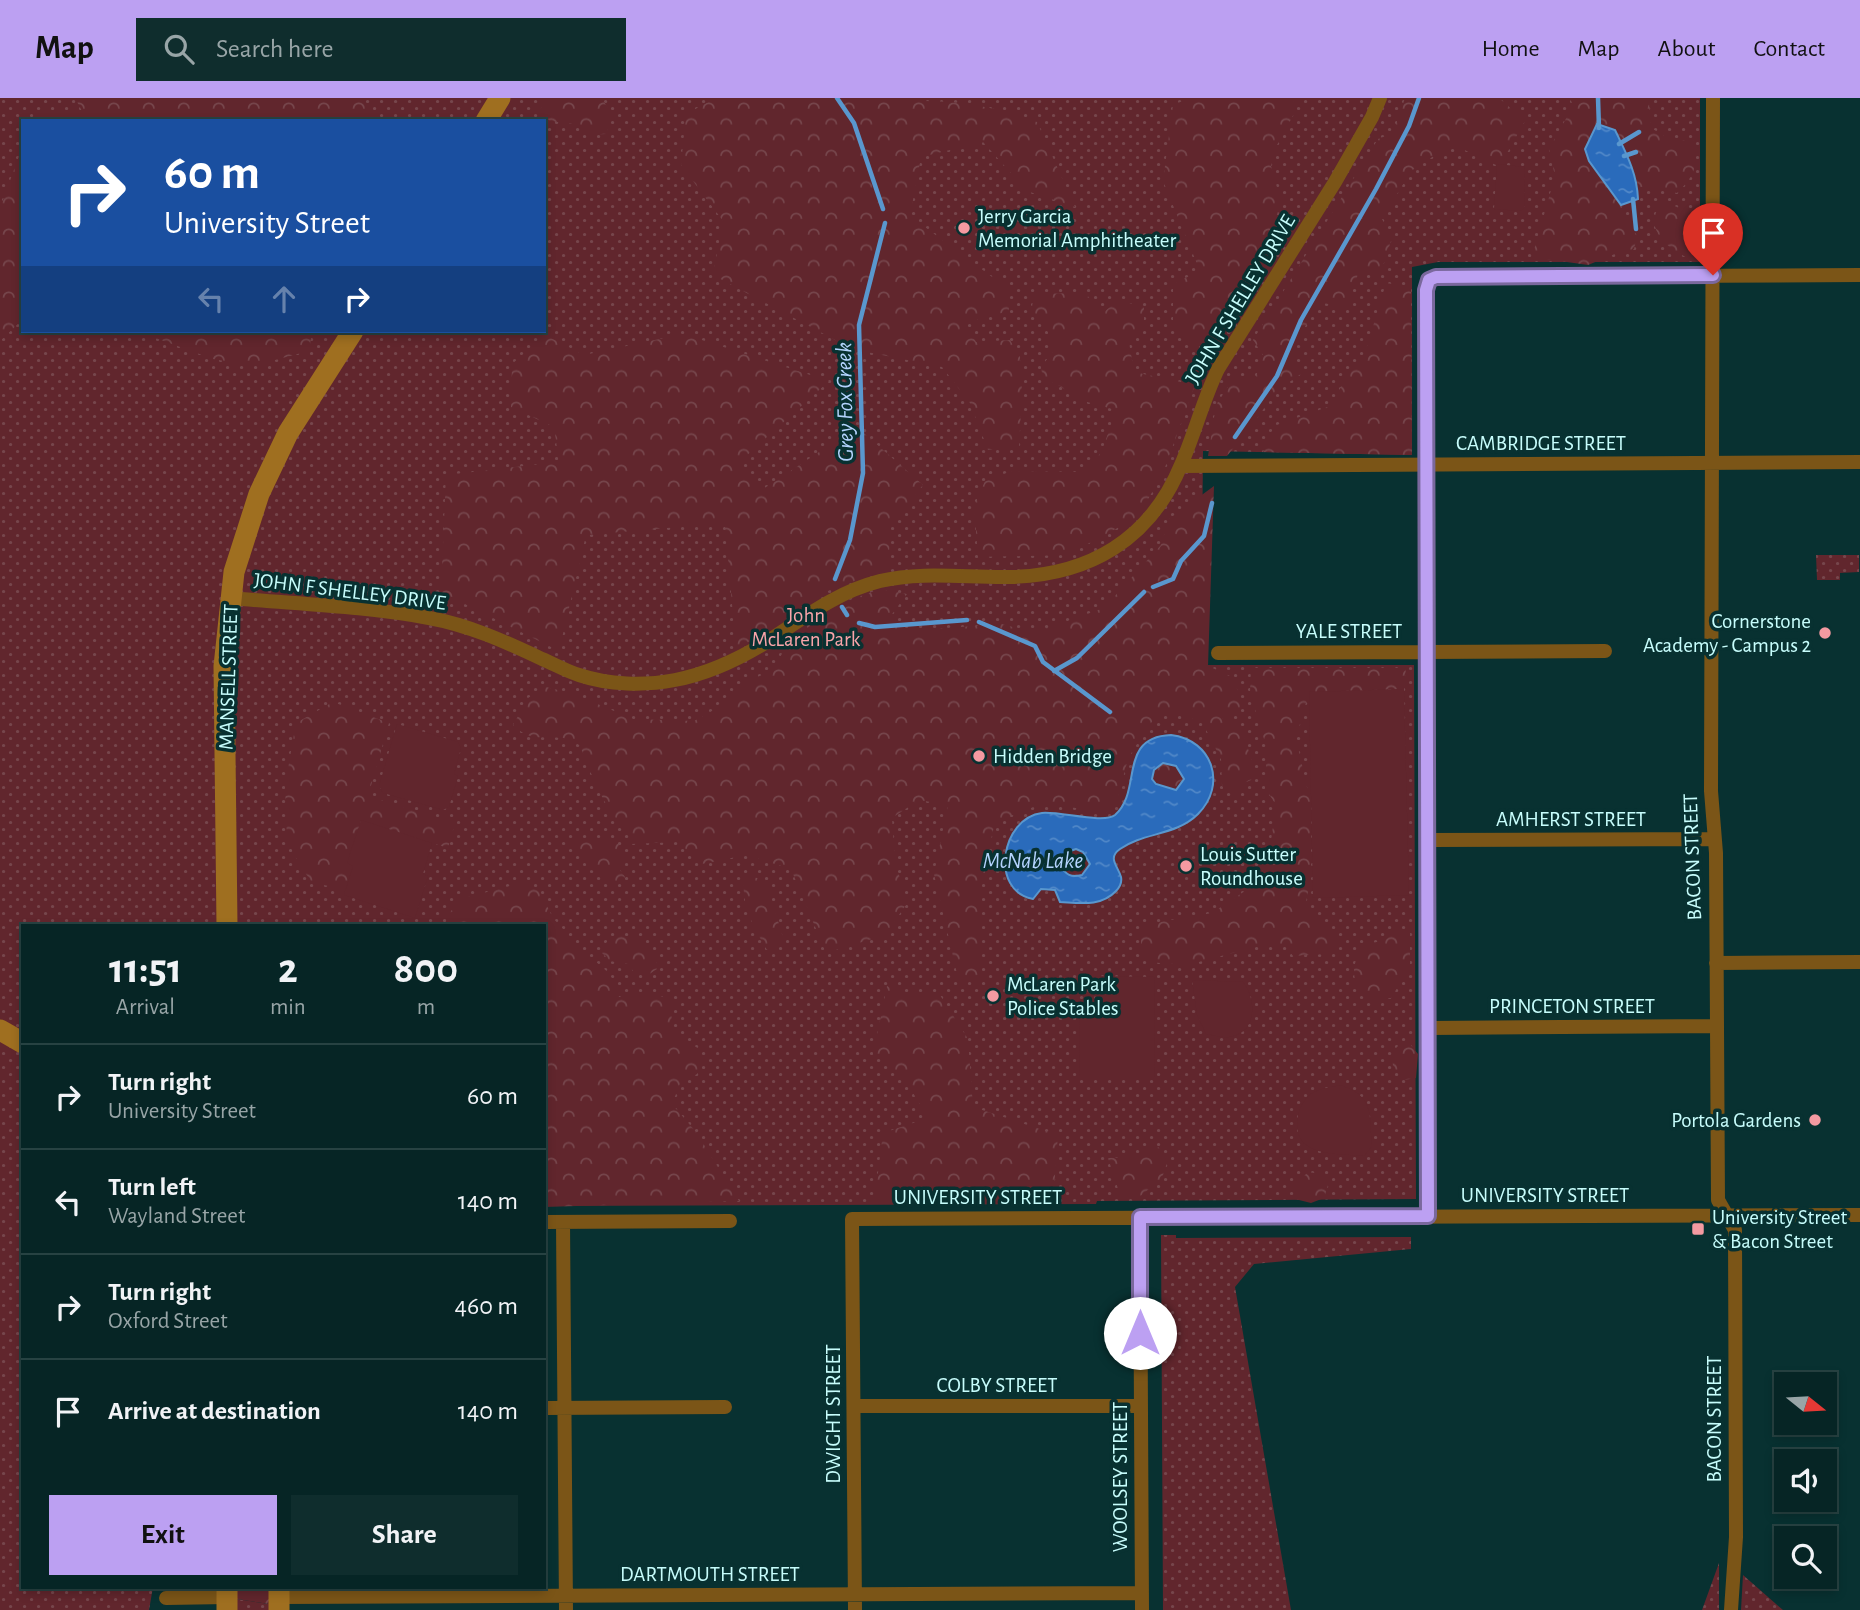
<!DOCTYPE html>
<style>
:root{--surface:#062525;--page:#0f2d2d;--text:#f1f3f6;--muted:#98a5a7;--line:#274242;--accent:#bca0f2}
body{margin:0;font-family:"Alegreya Sans",sans-serif;background:var(--page);color:var(--text);height:100vh;display:flex;flex-direction:column;font-size:26px;white-space:nowrap}
*{box-sizing:border-box;margin:0}
p{font-size:23px;color:var(--muted)}
.icon{flex:none;width:38px;height:38px;fill:none;stroke:currentColor;stroke-width:2;stroke-linecap:round;stroke-linejoin:round}
.map{position:relative;flex:1;overflow:hidden}
.details{position:absolute;left:21px;top:826px;width:525px;height:665px;display:flex;flex-direction:column;background:var(--surface);border-radius:0px;box-shadow:0 4px 10px #0003,0 0 0 2px var(--line)}
.details>*{flex:none}
.top-card{position:absolute;left:21px;top:21px;width:525px;height:214px;border-radius:0px;box-shadow:0 4px 10px #0003,0 0 0 2px var(--line);background:#1a4fa0;color:#fff;overflow:hidden}
.needle{width:46px;rotate:108deg}
.controls{position:absolute;left:1774px;top:1274px;display:grid;gap:14px}
.controls a{display:grid;place-items:center;width:63px;height:63px;border-radius:0px;background:var(--surface);box-shadow:0 4px 10px #0003,0 0 0 2px var(--line);font-size:35px}
.pin{position:absolute;display:grid;place-items:center;width:60px;height:60px;color:#fff;margin:-72px -30px;border-radius:50% 50% 50% 0;rotate:-45deg;box-shadow:0 0 7px #0007}
.pin .icon{rotate:45deg}
.me{position:absolute;width:77px;margin:-38px;rotate:0deg;stroke-linejoin:round;filter:drop-shadow(0 0 5px #0008)}
.turn{display:flex;align-items:center;gap:24px;height:147px;padding:0 28px;font-size:32px}
.turn .icon{width:91px;height:91px;stroke-width:2.5}
.turn b{display:block;font-size:49px;line-height:60px}
.lanes{display:flex;align-items:center;height:66px;padding:0 28px;background:#0003;justify-content:center;gap:35px;direction:ltr}
.lanes .off{opacity:.35}
.eta{display:flex;justify-content:space-evenly;align-items:center;height:119px;text-align:center}
.eta b{font-size:42px;font-weight:600;line-height:49px}
.button{display:flex;gap:14px;margin-top:auto;padding:14px 28px}
.button a{flex:1;height:80px;border-radius:0px;background:var(--accent);color:#111;font-size:28px;font-weight:600;line-height:80px;text-align:center}
.button a+a{background:var(--page);color:var(--text)}
ul{padding:0;list-style:none}
li{display:flex;align-items:center;gap:21px;height:105px;padding:0 28px;border-top:2px solid var(--line)}
li div{flex:1}
li b{display:block;font-size:26px}
li em{font-style:normal}
header{display:flex;align-items:center;gap:42px;box-sizing:border-box;height:98px;padding:0 35px;background:var(--accent);color:#111}
header strong{font-size:33px}
nav{display:flex;gap:38px;margin-inline-start:auto;font-size:24px}
.search{width:490px;height:63px;background:var(--page);display:flex;align-items:center;gap:18px;box-sizing:border-box;padding:0 24px;border-radius:0px;color:var(--muted);font-size:26px}
.map>svg:first-child{display:block}
</style>
<header>
<strong>Map</strong>
<div class="search"><svg class="icon" aria-label="search" viewBox="0 0 24 24"><circle cx="10" cy="10" r="6"/><path d="M15 15l6 6"/></svg>Search here</div>
<nav><a>Home</a><a>Map</a><a>About</a><a>Contact</a></nav>
</header>
<div class="map">
<svg width="1860" height="1512" viewBox="0 0 1860 1512">
<defs>
<pattern id="grass-dots" width="8" height="8" patternUnits="userSpaceOnUse" patternTransform="scale(1.75)"><rect width="8" height="8" fill="#61262d"/><path d="M2 2h.1M6 6h.1" fill="none" stroke="#76464c" stroke-width="1.8" stroke-linecap="round"/></pattern>
<pattern id="forest-crowns" width="20" height="18" patternUnits="userSpaceOnUse" patternTransform="scale(1.75)"><rect width="20" height="18" fill="#61262d"/><path d="M2 6a3 3 0 1 1 6 0M12 15a3 3 0 1 1 6 0" fill="none" stroke="#76464c"/></pattern>
<pattern id="water-ripples" width="26" height="14" patternUnits="userSpaceOnUse" patternTransform="scale(1.75)"><rect width="26" height="14" fill="#2a6bbb"/><path d="M2 4q2-2 4 0t4 0M15 11q2-2 4 0t4 0" fill="none" stroke="#5188c8"/></pattern>
</defs>
<rect width="100%" height="100%" fill="#083131"/>
<path fill="url(#grass-dots)" fill-rule="evenodd" d="M0,0h1700v164h-262l-26,5v188l-209,-4 -2,214h213l2,534 -319,2 -1,3 -552,2v-280h-521v661h130l-4,23h-149zM23,23h521v210h-521z
M1816,457h43v17l-19,1v7h-23z
M1161,1137h15v3l235,-1v12l-157,15 -19,23 56,323h-128z
M1719,1465v47h-17z
M1743,1477l40,35h1h-43z
M237,1501l32,5v6h-32z"/>
<path fill="url(#forest-crowns)" d="M75,0h287l11,23h-341l3,-11 48,3z
M547,0h55l10,18 -6,18 -16,1 -17,-11 -23,-3 -11,-10z
M716,0h197l3,3c42,-1 82,6 121,21l38,85 -48,-16 -44,-49 -62,15 -11,59 97,72 2,23 -43,12 10,19 34,-2 10,17 2,36 -3,54 -31,3 -18,-47 -28,-36 -90,-18 -139,-74 10,-54 -42,-56 5,-51z
M1190,0h103l3,12 -20,37 -5,19 10,36 -21,66 -56,81 -31,-19v-46l27,-13 -37,-90 10,-76z
M1405,0h94l26,23 -23,41 -6,3 -44,-21 -41,27 -29,48 10,19 -12,37 -22,-1 -11,34 -28,-6 -26,46 8,26 -26,18 -21,31 -27,33h-19l8,-51 19,-29 20,4 8,-25 -10,-15 125,-201 15,-6z
M1570,0h82l-3,6 2,24 19,11 25,2c2,25 1,34 -18,52l-40,-7 -6,-22 -16,-34 -8,53 30,54 -3,12 -12,2 -34,14 -56,-8 23,-81 -6,-27 24,-43z
M23,47v174l-23,22v-133z
M1662,105c30,3 42,29 28,56 -22,-10 -49,-31 -28,-56z
M1386,185l25,4 1,168 -149,-3 11,-26 59,-21 14,-33 18,-19z
M1085,195l18,20 15,-13 26,7v22l-15,13 5,30 61,13 -32,88 -25,44 -71,38 -89,2 -4,-51 11,-25 27,-10 74,1 16,-21 14,-41 -36,-10 -20,-14 -17,-7 -2,-12 13,-17 -12,-35 -11,-2 3,-19z
M145,233h167l-3,20 -57,15 -39,-7 -63,-23z
M683,236l146,47 -94,85 25,25 97,-64 66,58 -32,39 -3,45 -66,24 -86,57 -11,-127 -139,12 -27,116 -118,-59 5,-117 113,-13 -5,-35 -43,-20 1,-43 33,-29 39,20z
M1214,388l-6,180 27,12 6,32 -8,6 -11,3 2,4h16l15,48 -4,9 -7,3 -5,9 -7,2 -8,-4 -2,-5 -1,-26 -19,-37 -27,-9 -19,1c-8,18 -23,31 -29,49 -6,19 -5,37 -22,51l-59,-12 -51,20 -13,57 -2,104 -22,-5 -24,-104 14,-69 -29,-5 -27,18 3,45 13,39 -23,33 -59,18 -35,-84 -45,-14 -44,9 -24,-22 -47,2c-5,-23 -9,-16 -20,-32 -11,-16 -25,-49 -31,-67 -5,-2 -11,-6 -17,-7 -22,-3 -32,5 -50,-13l15,-27 18,-11 28,7 59,25 61,2 18,-10 26,-25 35,-16 16,-29 53,-38 38,-14 27,5 -17,23 15,14 97,-7 32,9 70,-25 57,-63 8,-26z
M1251,570h155l-2,21 -95,3 -13,46 15,67v71l-5,26 36,42 -17,10 -32,2 -7,-10 -23,-1 -76,20 -40,-3 -6,-12v-25l71,-12 45,-30 12,-28 7,-50 -11,-17 2,-39 -17,-56z
M333,604l56,21 -21,73 87,27 -7,25 -87,-27 -13,43 5,1 -7,24 -34,-6 -14,-21 -11,-23 -2,-53 11,-63z
M1163,665l13,3 8,13 -9,11 -19,-6 -4,-5 2,-9z
M577,740c10,1 22,-1 31,1 15,3 23,20 12,31l5,7 -3,7 -18,-5 -4,-8 -10,-1c-6,-11 -15,-17 -17,-28z
M1061 765a14 14 0 1 1 28 0a14 14 0 1 1-28 0Z
M744,776l22,7 19,63 -18,6c-15,-26 -26,-44 -23,-76z
M521,785l18,7 14,28 28,31 29,25 9,23 31,-5 21,8 1,31 30,20 -5,23 -17,10 -8,20 24,28 43,69 -195,6v-281h-97l-1,-8 14,-19z
M1399,831l11,3v35l-19,31 -17,2 -12,-4c-11,-21 -11,-30 2,-51l21,-5z
M620,838c24,3 36,6 37,33l-9,6 -15,-4 -5,-7 -18,-3 -9,-9 7,-12z
M887,888l21,8 30,-2 30,47 5,68 85,28 -5,68 -179,1 9,-71 45,-15 -25,-42 -30,-22z
M1410,946l8,10 -2,24 -12,2 -11,-13 -1,-15 7,-7z
M1147,1046c11,0 16,6 21,16l-6,18 -25,21 -17,-4 -12,-37 40,-2z
M1308,1074l13,2 7,11 -4,13 -13,5 -16,-4 1,-15z
M237,1489h32v17l-32,-5z"/>
<path fill="#61262d" d="M1497,66l28,3 -1,41 -3,3 -27,-2z
M1404,591l5,206 -96,3 -4,-206z
M397,626l61,18 3,6 -7,26 4,2 -9,31 -6,3 -60,-17 -4,-7z
M361,722l71,23 -9,31 5,2 -13,42 -71,-23 9,-29 -6,-3z
M1096,878l59,1 -1,100h-75l1,-63h15z
M1192,882l51,2c14,17 14,52 -14,55 -7,1 -16,-2 -23,-3l-9,-19z
M1340,987c35,11 29,30 32,61l-8,10c-18,-2 -44,0 -59,-12 -15,-13 -7,-44 9,-52 8,-4 18,-5 26,-7z"/>
<path fill="url(#water-ripples)" stroke="#5997ce" stroke-width="2" fill-rule="evenodd" d="M1597,26l18,6c11,23 22,43 23,69l-17,6 -32,-44 -4,-12z
M1171,637c42,5 56,50 27,79 -22,22 -54,18 -78,35 -13,9 -2,17 1,28 1,5 -1,10 -5,14 -15,16 -36,12 -56,11l-5,-12 -14,-1 -8,10c-44,-8 -32,-81 9,-86 17,-2 62,11 73,2 28,-24 2,-78 56,-80zM1163,665l13,3 8,13 -8,11 -20,-6 -4,-5 2,-9zM1076,751l7,3 7,12 -8,11c-11,3 -16,0 -22,-10 2,-10 6,-13 16,-16z"/>
<g fill="none" stroke-linecap="round" stroke-linejoin="round">
<path stroke="#5997ce" stroke-width="4.5" d="M837,0l17,25 29,86
M1598,0l1,30
M1619,46l20,-12
M1624,58l12,-4
M1633,101l3,30
M1235,339l42,-61 24,-56 75,-131 33,-63 10,-28
M835,481l15,-39 13,-67 -4,-148 26,-102
M1153,489l20,-8 8,-18 23,-25 8,-33
M842,509l5,8
M979,524l56,24 8,16 67,50
M859,525l16,4 92,-7
M1054,573l23,-13 67,-66"/>
<path stroke="#7b5517" stroke-width="14" d="M1713,0l-2,693 5,62 2,347 17,30 1,307 -5,73
M1181,368l679,-4
M230,500c66,6 134,8 199,20 40,7 77,24 113,41 12,5 24,12 37,16 30,10 65,11 96,5 32,-6 62,-20 90,-37 37,-24 71,-51 115,-62 42,-10 88,-3 131,-4 78,-2 139,-37 170,-112 14,-32 22,-65 37,-96l117,-187 37,-65 8,-19
M1218,555l387,-2
M1427,742l287,-1
M1716,865l144,-1
M1429,930l287,-2
M1428,1118l-2,-926 2,-10 8,-3 424,-2
M1140,1119l2,393
M544,1124l186,-1
M563,1124l3,388
M855,1308h285
M544,1310l181,-1
M279,1499l863,-4
M166,1500l61,-1
M855,1512l-3,-391 1008,-4"/>
<path stroke="#9f6f20" stroke-width="21" d="M486,23l14,-23
M227,828l-3,-260 10,-94 25,-78 29,-61 65,-102
M0,932l23,13
M227,1489v23
M279,1489v23"/>
</g>
<g fill="none" stroke-linecap="round" stroke-linejoin="round">
<defs>
<path id="route" d="M1140,1235v-116l288,-1 -2,-926 3,-10 7,-3 277,-2"/>
</defs>
<use href="#route" stroke="#7a689d" stroke-width="18"/>
<use href="#route" stroke="#bca0f2" stroke-width="12"/>
</g>
<g fill="#f49aa1" stroke="#083131" stroke-width="2.5">
<circle cx="964" cy="130" r="7"/>
<circle cx="1825" cy="535" r="7"/>
<circle cx="979" cy="658" r="7"/>
<circle cx="1186" cy="768" r="7"/>
<circle cx="993" cy="898" r="7"/>
<circle cx="1815" cy="1022" r="7"/>
<rect x="1691" y="1124" width="14" height="14" rx="3.5"/>
</g>
<g text-anchor="middle" stroke-width="7" stroke-linejoin="round" paint-order="stroke">
<g font-size="21" fill="#c7fdfc" stroke="#083131" text-anchor="start">
<text x="978" y="125">Jerry Garcia<tspan x="978" dy="24">Memorial Amphitheater</tspan></text>
<text x="1811" y="530" text-anchor="end">Cornerstone<tspan x="1811" dy="24">Academy - Campus 2</tspan></text>
<text x="993" y="665">Hidden Bridge</text>
<text x="1200" y="763">Louis Sutter<tspan x="1200" dy="24">Roundhouse</tspan></text>
<text x="1007" y="893">McLaren Park<tspan x="1007" dy="24">Police Stables</tspan></text>
<text x="1801" y="1029" text-anchor="end">Portola Gardens</text>
<text x="1712" y="1126">University Street<tspan x="1712" dy="24">&amp; Bacon Street</tspan></text>
</g>
<g font-size="21" fill="#c7fdfc" stroke="#083131">
<text transform="translate(1240 201) rotate(-59)" y="7">JOHN F SHELLEY DRIVE</text>
<text x="1541" y="352">CAMBRIDGE STREET</text>
<text transform="translate(350 493) rotate(7)" y="7">JOHN F SHELLEY DRIVE</text>
<text x="1349" y="540">YALE STREET</text>
<text transform="translate(228 579) rotate(-88)" y="7">MANSELL STREET</text>
<text x="1571" y="728">AMHERST STREET</text>
<text transform="translate(1692 759) rotate(-92)" y="7">BACON STREET</text>
<text x="1572" y="915">PRINCETON STREET</text>
<text x="1545" y="1104">UNIVERSITY STREET</text>
<text x="978" y="1106">UNIVERSITY STREET</text>
<text x="997" y="1294">COLBY STREET</text>
<text transform="translate(833 1316) rotate(-90)" y="7">DWIGHT STREET</text>
<text transform="translate(1714 1321) rotate(-90)" y="7">BACON STREET</text>
<text transform="translate(1120 1379) rotate(-90)" y="7">WOOLSEY STREET</text>
<text x="710" y="1483">DARTMOUTH STREET</text>
</g>
<g font-size="21" fill="#faa4a9" stroke="#083131">
<text x="806" y="524">John<tspan x="806" dy="24">McLaren Park</tspan></text>
</g>
<g font-size="23" font-style="italic" fill="#b4d4fe" stroke="#083131">
<text transform="translate(844 304) rotate(-91)" y="8">Grey Fox Creek</text>
<text x="1033" y="770">McNab Lake</text>
</g>
</g>
</svg>
<div class="controls">
<a><svg class="needle" viewBox="-14 -14 28 28"><path d="M0-13l5 13h-10z" fill="#e53935"/><path d="M0 13l5-13h-10z" fill="#98a5a7"/></svg></a>
<a><svg class="icon" aria-label="sound" viewBox="0 0 24 24"><path d="M4 9h4l5-4v14l-5-4H4zM17 9q2 3 0 6"/></svg></a>
<a><svg class="icon" aria-label="search" viewBox="0 0 24 24"><circle cx="10" cy="10" r="6"/><path d="M15 15l6 6"/></svg></a>
</div>
<div class="pin" style="left:1713px;top:177px;background:#d93025"><svg class="icon" aria-label="arrive" viewBox="0 0 24 24"><path d="M6 21V4h12l-3 4 3 4H6"/></svg></div>
<svg class="me" style="left:1140px;top:1235px" viewBox="-20 -20 40 40"><circle r="19" fill="#fff"/><path d="M0-13L10 11 0 6-10 11z" fill="#bca0f2"/></svg>
<div class="top-card">
<div class="turn"><svg class="icon" aria-label="right" viewBox="0 0 24 24"><path d="M7 20v-9h11M14 6l5 5-5 5"/></svg><div><b>60 m</b>University Street</div></div>
<div class="lanes"><svg class="icon off" aria-label="left" viewBox="0 0 24 24"><path d="M17 20v-9H6M10 6l-5 5 5 5"/></svg><svg class="icon off" aria-label="ahead" viewBox="0 0 24 24"><path d="M12 20V5M6 11l6-6 6 6"/></svg><svg class="icon" aria-label="right" viewBox="0 0 24 24"><path d="M7 20v-9h11M14 6l5 5-5 5"/></svg></div>
</div>
<section class="details">
<div class="eta">
<div><b>11:51</b><p>Arrival</p></div>
<div><b>2</b><p>min</p></div>
<div><b>800</b><p>m</p></div>
</div>
<ul>
<li><svg class="icon" aria-label="right" viewBox="0 0 24 24"><path d="M7 20v-9h11M14 6l5 5-5 5"/></svg><div><b>Turn right</b><p>University Street</p></div><em>60 m</em></li>
<li><svg class="icon" aria-label="left" viewBox="0 0 24 24"><path d="M17 20v-9H6M10 6l-5 5 5 5"/></svg><div><b>Turn left</b><p>Wayland Street</p></div><em>140 m</em></li>
<li><svg class="icon" aria-label="right" viewBox="0 0 24 24"><path d="M7 20v-9h11M14 6l5 5-5 5"/></svg><div><b>Turn right</b><p>Oxford Street</p></div><em>460 m</em></li>
<li><svg class="icon" aria-label="arrive" viewBox="0 0 24 24"><path d="M6 21V4h12l-3 4 3 4H6"/></svg><div><b>Arrive at destination</b></div><em>140 m</em></li>
</ul>
<div class="button"><a>Exit</a><a>Share</a></div>
</section>
</div>
